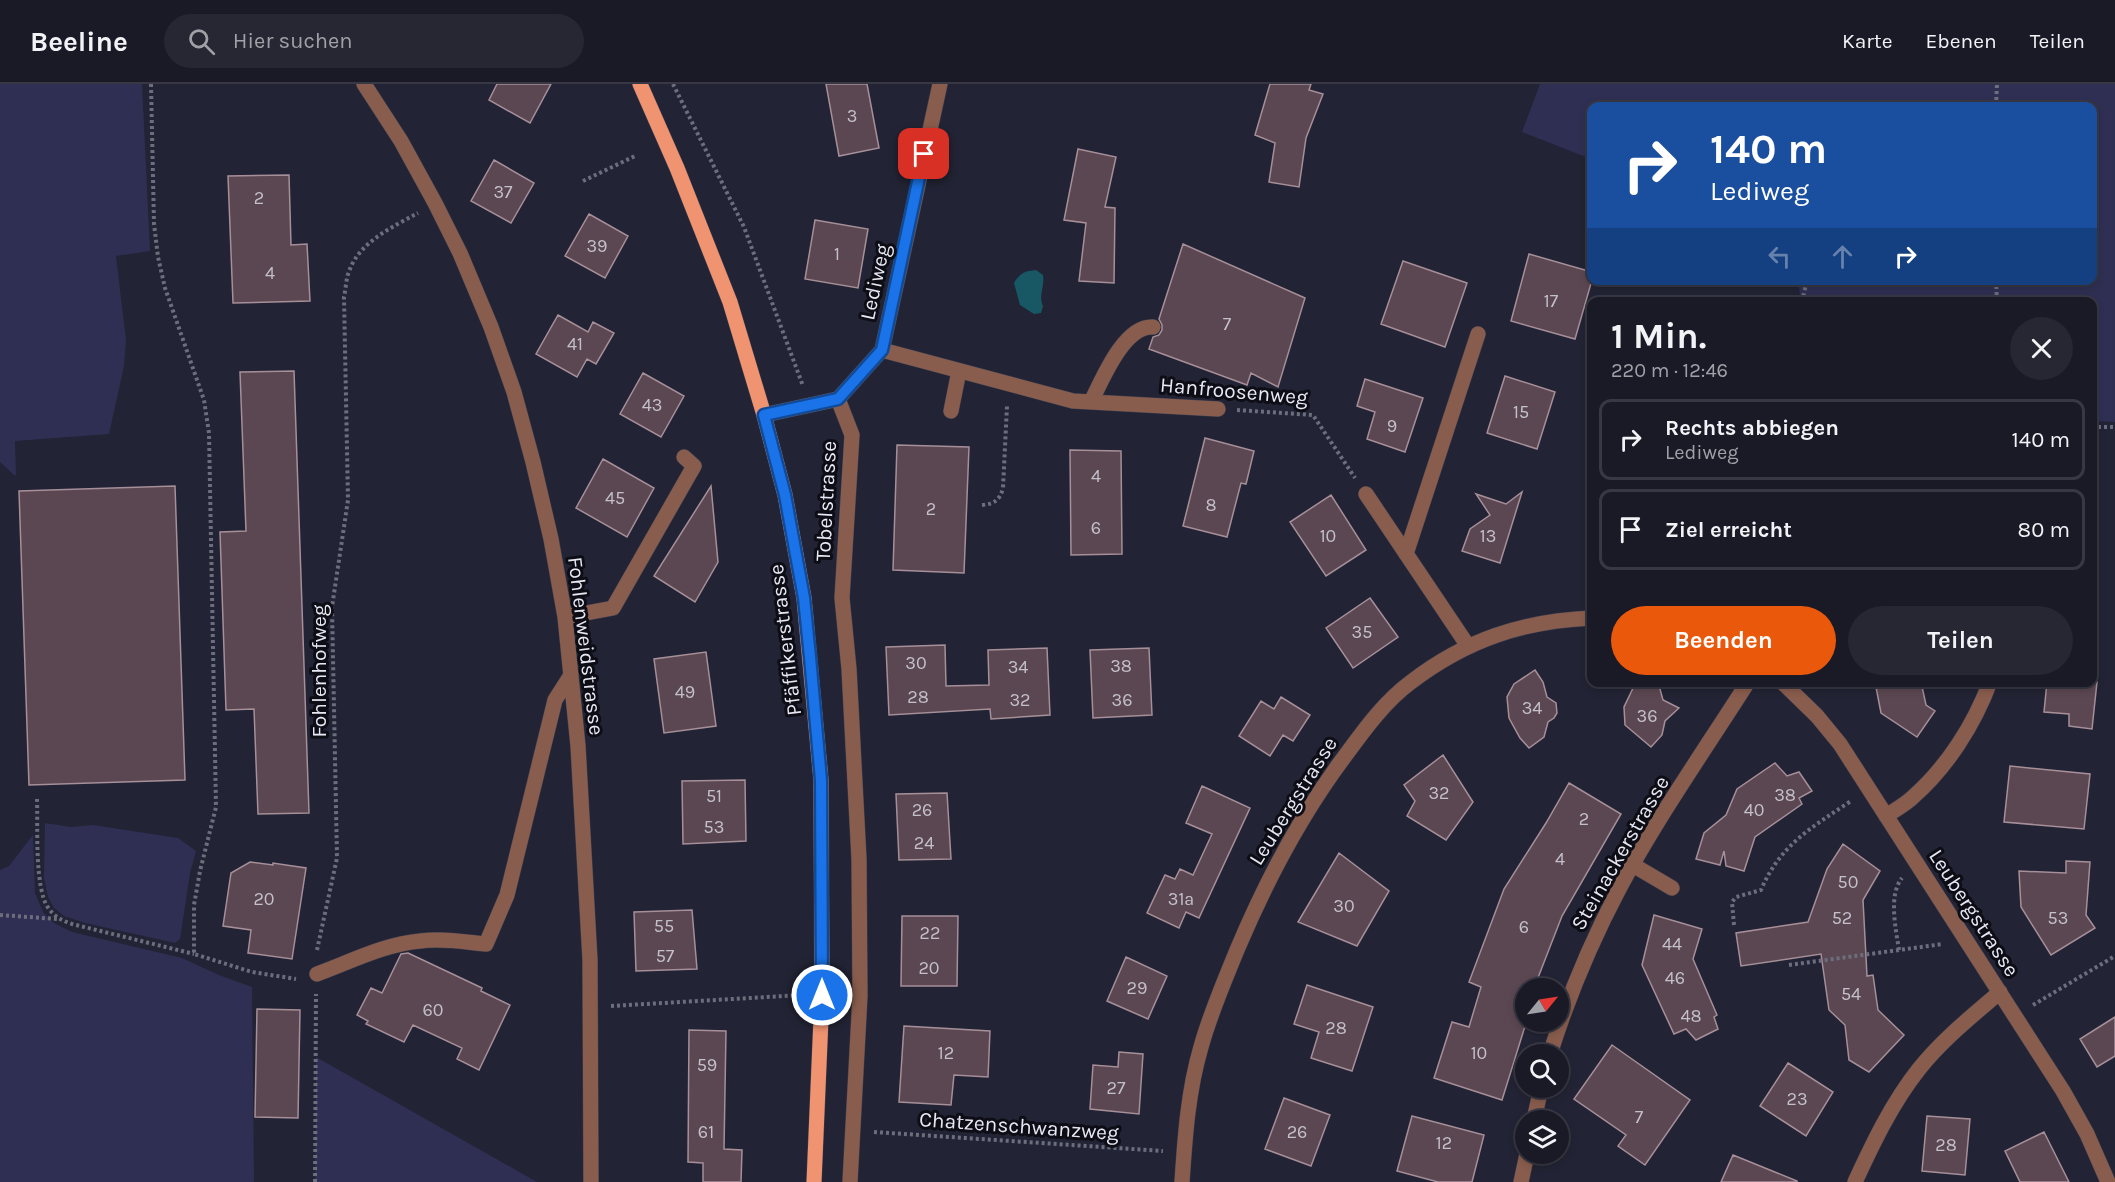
<!DOCTYPE html>
<html lang="de">
<meta charset="utf-8">
<style>
:root{--surface:#1a1a27;--page:#272733;--text:#f1f3f6;--muted:#9fa1a7;--line:#383844;--accent:#ea580c}
body{margin:0;font-family:Karla,sans-serif;background:var(--page);color:var(--text);height:100vh;display:flex;flex-direction:column;font-size:22px;white-space:nowrap}
*{box-sizing:border-box;margin:0}
p{font-size:20px;color:var(--muted)}
.icon{flex:none;width:33px;height:33px;fill:none;stroke:currentColor;stroke-width:2;stroke-linecap:round;stroke-linejoin:round}
.map{position:relative;flex:1;overflow:hidden}
.panel{position:absolute;left:1587px;top:213px;width:510px;height:390px;display:flex;flex-direction:column;background:var(--surface);border-radius:12px;box-shadow:0 3px 9px #0003,0 0 0 2px var(--line)}
.panel>*{flex:none}
.guide{position:absolute;left:1587px;top:18px;width:510px;height:183px;border-radius:12px;box-shadow:0 3px 9px #0003,0 0 0 2px var(--line);background:#1a4fa0;color:#fff;overflow:hidden}
.needle{width:39px;rotate:60deg}
.controls{position:absolute;left:1515px;top:894px;display:grid;gap:12px}
.controls a{display:grid;place-items:center;width:54px;height:54px;border-radius:50%;background:var(--surface);box-shadow:0 3px 9px #0003,0 0 0 2px var(--line);font-size:30px}
.pin{position:absolute;display:grid;place-items:center;width:51px;height:51px;color:#fff;margin:-26px;border-radius:12px;box-shadow:0 3px 9px #0006}
.me{position:absolute;width:66px;margin:-33px;rotate:0deg;stroke-linejoin:round;filter:drop-shadow(0 0 4px #0008)}
.turn{display:flex;align-items:center;gap:21px;height:126px;padding:0 24px;font-size:27px}
.turn .icon{width:78px;height:78px;stroke-width:2.5}
.turn b{display:block;font-size:42px;line-height:51px}
.lanes{display:flex;align-items:center;height:57px;padding:0 24px;background:#0003;justify-content:center;gap:30px;direction:ltr}
.lanes .off{opacity:.35}
.round{display:grid;place-items:center;flex:none;width:63px;height:63px;border-radius:32px;background:var(--page)}
.overview{display:flex;align-items:center;justify-content:space-between;height:102px;padding:0 24px}
h1{font-size:36px;font-weight:700;line-height:45px}
.button{display:flex;gap:12px;margin-top:auto;padding:12px 24px}
.button a{flex:1;height:69px;border-radius:36px;background:var(--accent);color:#fff;font-size:24px;font-weight:700;line-height:69px;text-align:center}
.button a+a{background:var(--page);color:var(--text)}
ul{padding:0;list-style:none}
li{display:flex;align-items:center;gap:18px;height:81px;margin:0 12px 9px;padding:0 12px;border:3px solid var(--line);border-radius:12px}
li div{flex:1}
li b{display:block;font-size:22px}
li em{font-style:normal}
header{display:flex;align-items:center;gap:36px;box-sizing:border-box;height:84px;padding:0 30px;background:var(--surface);border-bottom:2px solid var(--line)}
header strong{font-size:28px}
nav{display:flex;gap:33px;margin-inline-start:auto;font-size:21px}
.search{width:420px;height:54px;background:var(--page);display:flex;align-items:center;gap:15px;box-sizing:border-box;padding:0 21px;border-radius:33px;color:var(--muted);font-size:22px}
.map>svg:first-child{display:block}
</style>
<header>
<strong>Beeline</strong>
<div class="search"><svg class="icon" aria-label="search" viewBox="0 0 24 24"><circle cx="10" cy="10" r="6"/><path d="M15 15l6 6"/></svg>Hier suchen</div>
<nav><a>Karte</a><a>Ebenen</a><a>Teilen</a></nav>
</header>
<div class="map">
<svg width="2115" height="1098" viewBox="0 0 2115 1098">
<rect width="100%" height="100%" fill="#222334"/>
<path fill="#2f2f53" d="M0,0h142l8,167 -34,5 10,84 -2,26 -15,68 -94,7 1,34h-2l-14,-13z
M1540,0h575v338l-22,-1 -1,-119 -291,-1 -3,-20 294,-1v-174h-500l-1,53 -69,-27z
M45,739l26,4 22,-2 85,13 18,13 -6,22 -10,66 -5,4 -90,-20 -21,-7 -10,-8 -6,-11 -4,-19z
M33,751l2,58 8,19 11,11 18,9 110,26 37,17 33,12 2,195h-254v-312l9,-4z
M316,973l221,125h-222z"/>
<path fill="#185864" d="M1036,186l7,5c2,12 -5,20 0,31l-2,7 -7,1 -14,-9 -6,-22c6,-10 11,-12 22,-13z"/>
<path fill="#5b4751" stroke="#a68f99" stroke-width="1.5" d="M497,0h54l-21,39 -41,-23z
M826,0h41l12,64 -40,8z
M1270,0h41l-2,6 14,4 -17,44 -7,49 -30,-5 6,-39 -20,-8z
M1078,65l38,8 -11,50 10,1 -1,75 -35,-2 7,-58 -22,-3z
M494,76l40,23 -23,40 -40,-22z
M289,91l2,70 16,-1 3,57 -77,2 -5,-127z
M589,130l39,22 -23,42 -40,-22z
M815,136l53,9 -10,59 -53,-9z
M1183,160l122,54 -27,89 -27,-14 -4,12 -98,-36 4,-12 6,-2 3,-5v-5l-3,-6z
M1529,170l63,18v8l-17,59 -64,-18z
M1403,177l64,22 -22,64 -64,-23z
M558,231l30,17 5,-10 21,11 -18,31 -9,-5 -10,18 -41,-23z
M294,287l15,442 -51,1 -4,-105 -28,1 -6,-178 26,-1 -6,-159z
M643,289l41,23 -23,41 -41,-23z
M1505,292l50,16 -18,57 -50,-16z
M1365,295l58,19 -18,54 -38,-13 8,-27 -18,-6z
M1205,354l49,13 -8,33 -5,-1 -14,54 -44,-11z
M897,361l72,2 -5,126 -71,-3z
M1070,366l51,1 1,103 -51,1z
M603,375l51,29 -27,49 -51,-29z
M175,402l10,294 -156,5 -10,-294z
M711,402l7,76 -23,40 -41,-26z
M1522,408l-22,71 -38,-12 8,-22 20,-14 -14,-21 30,10z
M1331,411l35,55 -40,26 -36,-54z
M1370,514l28,39 -45,31 -27,-40z
M945,561l1,41 43,-1 -1,-35 59,-2 3,67 -59,4 -1,-10 -101,6 -3,-68z
M1149,564l3,67 -59,3 -3,-68z
M706,568l10,74 -52,7 -10,-74z
M1535,586l8,12 4,15 9,6 1,10 -3,5 -6,4 -4,15 -15,11 -9,-10 -11,-20 -2,-21 7,-13z
M1636,598h22l5,18 16,8 -14,13 -3,14 -11,12 -26,-22 -1,-18z
M1875,598h46l5,23 9,6 -18,26 -36,-24z
M2047,598h50l-5,47 -23,-3v-12l-25,-2z
M1281,613l29,18 -17,26 -10,-6 -13,21 -31,-20 22,-35 13,8z
M1443,671l30,47 -27,38 -39,-24 8,-15 -11,-16z
M1775,679l12,13 12,-4 13,19 -13,7 3,6 -47,33 -11,34 -18,-5 -2,-15 -4,14 -24,-6 8,-26 22,-18 11,-26z
M2010,682l80,8 -6,55 -80,-7z
M745,696l1,61 -63,3 -1,-63z
M1569,699l52,31 -59,102 -28,72h-8v22l-4,11 4,2 -24,77 -68,-22 18,-56 17,5 12,-40 -12,-5 35,-93 42,-66z
M1202,702l48,22 -51,110 -13,-6 -7,16 -32,-15 18,-38 10,4 5,-10 13,6 19,-41 -26,-11z
M947,709l4,66 -52,1 -3,-66z
M1843,760l37,27 -17,29 4,76 6,-1 5,35 26,25 -35,37 -20,-12 -4,-35 -16,-15 -8,-56 -80,12 -5,-33 72,-11 19,-53z
M1339,769l50,38 -32,55 -59,-24z
M2066,777l24,1 -4,53 9,13 -44,27 -30,-48 -2,-36 47,2z
M250,778l23,3v-2l33,5 -14,91 -44,-6 3,-23 -28,-4 8,-53z
M692,826l5,59 -61,2 -2,-59z
M1654,831l48,14 -9,30 24,56 -3,2 4,12 -22,11 -10,-11 -12,5 -32,-69z
M902,832h56l-1,70h-56z
M408,869l74,35 -1,3 29,14 -31,65 -22,-11 5,-11 -49,-23 -9,17 -38,-18 2,-3 -11,-6 14,-27 11,5 19,-39z
M1126,873l41,19 -19,43 -41,-18z
M1307,901l66,22 -21,64 -41,-13 8,-26 -25,-8z
M257,925l43,1 -2,108 -43,-1z
M2115,933v39l-18,11 -17,-28z
M904,942l86,5 -2,46 -34,-2 -3,30 -52,-3z
M689,946l37,1 -2,118 18,1 -1,32h-38v-19l-15,-1z
M1612,961l78,55 -45,65 -27,-19 8,-11 -52,-36z
M1119,968l24,2 -4,60 -49,-5 3,-44 25,2z
M1788,979l45,29 -27,44 -46,-30z
M1284,1014l46,17 -19,51 -46,-17z
M1412,1032l72,19 -12,47h-34l-41,-11z
M1927,1032l43,3 -5,56 -43,-4z
M2044,1048l25,50h-49l-15,-31z
M1733,1071l64,26v1h-76z"/>
<g fill="none" stroke-linecap="round" stroke-linejoin="round">
<defs>
<path id="minor" d="M364,0l37,57 34,62 25,50 31,74 23,65 19,70 18,77 14,78 13,129 12,214 1,222
M882,266l191,51 145,8
M838,315l14,36 -10,163 7,71 10,190 1,137 -10,186
M1091,318c11,-22 33,-77 62,-75
M951,327l8,-40
M764,331l74,-16 44,-49 58,-266
M1366,410l102,152
M1406,470l72,-220
M565,533l48,-9 81,-142 -10,-9
M1782,598l35,34 23,28 223,347 24,43 21,48
M1886,732c9,-6 20,-12 27,-19 34,-30 61,-72 77,-115
M1633,781l39,23
M317,890c33,-12 68,-30 103,-33 22,-3 44,1 66,3l21,-49 48,-195 16,-25
M1550,970c18,-57 41,-112 69,-165 38,-71 85,-138 129,-207
M1534,1036l7,-32
M1182,1098c3,-45 6,-91 19,-135 9,-33 23,-65 36,-97 29,-69 63,-134 108,-194 19,-26 40,-55 66,-74 55,-42 111,-61 181,-64
M1521,1098l6,-28
M1855,1098c18,-39 37,-79 64,-113 23,-29 53,-53 81,-77"/>
<path id="major" d="M640,0l37,84 53,134 34,113 21,80 19,103 17,182 1,215 -8,187"/>
</defs>
<use href="#minor" stroke="#3e3f4f" stroke-width="16"/>
<use href="#major" stroke="#3e3f4f" stroke-width="16"/>
<path stroke="#6d6e7d" stroke-width="4" stroke-dasharray="3 3" stroke-linecap="butt" d="M151,0l3,140 4,33 7,31 39,112 5,33 7,374 -16,64 -6,34v49l58,18 44,7
M673,0l71,143 59,159
M1996,22l1,-22
M583,97l54,-26
M1996,196l1,22
M1802,218l5,-22
M1237,326l76,5 42,63
M2092,343h23
M982,421c12,-1 18,-5 21,-17l4,-82
M37,715c1,26 -3,91 12,110 6,8 14,12 23,15l122,30
M0,831l57,4
M1734,841l-2,-23 4,-5 25,-7c19,-45 51,-63 90,-89
M317,866l20,-92 -5,-251 16,-107 -4,-203c2,-9 2,-20 6,-28 10,-27 44,-43 68,-56
M1899,866c-3,-20 -11,-55 3,-72
M1789,881l154,-21
M2033,921l82,-49
M611,922l191,-11
M874,1048l289,19
M315,1098l1,-188"/>
<use href="#minor" stroke="#895d4d" stroke-width="15"/>
<use href="#major" stroke="#ef9371" stroke-width="15"/>
</g>
<g fill="none" stroke-linecap="round" stroke-linejoin="round">
<defs>
<path id="route" d="M822,911l-1,-215 -11,-123 -6,-59 -19,-103 -21,-80 74,-16 44,-49 42,-196"/>
</defs>
<use href="#route" stroke="#114b97" stroke-width="15"/>
<use href="#route" stroke="#1a73e8" stroke-width="10"/>
</g>
<g text-anchor="middle" stroke-width="6" stroke-linejoin="round" paint-order="stroke">
<g font-size="18" fill="#c4c0cb">
<text x="852" y="38">3</text>
<text x="503" y="114">37</text>
<text x="259" y="120">2</text>
<text x="597" y="168">39</text>
<text x="837" y="176">1</text>
<text x="270" y="195">4</text>
<text x="1551" y="223">17</text>
<text x="1227" y="246">7</text>
<text x="575" y="266">41</text>
<text x="652" y="327">43</text>
<text x="1521" y="334">15</text>
<text x="1392" y="348">9</text>
<text x="1096" y="398">4</text>
<text x="615" y="420">45</text>
<text x="1211" y="427">8</text>
<text x="931" y="431">2</text>
<text x="1096" y="450">6</text>
<text x="1328" y="458">10</text>
<text x="1488" y="458">13</text>
<text x="1362" y="554">35</text>
<text x="916" y="585">30</text>
<text x="1121" y="588">38</text>
<text x="1018" y="589">34</text>
<text x="685" y="614">49</text>
<text x="918" y="619">28</text>
<text x="1020" y="622">32</text>
<text x="1122" y="622">36</text>
<text x="1532" y="630">34</text>
<text x="1647" y="638">36</text>
<text x="1439" y="715">32</text>
<text x="1785" y="717">38</text>
<text x="714" y="718">51</text>
<text x="922" y="732">26</text>
<text x="1754" y="732">40</text>
<text x="1584" y="741">2</text>
<text x="714" y="749">53</text>
<text x="924" y="765">24</text>
<text x="1560" y="781">4</text>
<text x="1848" y="804">50</text>
<text x="264" y="821">20</text>
<text x="1181" y="821">31a</text>
<text x="1344" y="828">30</text>
<text x="1842" y="840">52</text>
<text x="2058" y="840">53</text>
<text x="664" y="848">55</text>
<text x="1524" y="849">6</text>
<text x="930" y="855">22</text>
<text x="1672" y="866">44</text>
<text x="665" y="878">57</text>
<text x="929" y="890">20</text>
<text x="1675" y="900">46</text>
<text x="1137" y="910">29</text>
<text x="1851" y="916">54</text>
<text x="433" y="932">60</text>
<text x="1691" y="938">48</text>
<text x="1336" y="950">28</text>
<text x="946" y="975">12</text>
<text x="1479" y="975">10</text>
<text x="707" y="987">59</text>
<text x="1116" y="1010">27</text>
<text x="1797" y="1021">23</text>
<text x="1639" y="1039">7</text>
<text x="706" y="1054">61</text>
<text x="1297" y="1054">26</text>
<text x="1444" y="1065">12</text>
<text x="1946" y="1067">28</text>
</g>
<g font-size="21" fill="#e7e8f4" stroke="#0d0d15">
<text transform="translate(875 198) rotate(-78)" y="7">Lediweg</text>
<text transform="translate(1234 307) rotate(5)" y="7">Hanfroosenweg</text>
<text transform="translate(826 417) rotate(-87)" y="7">Tobelstrasse</text>
<text transform="translate(785 556) rotate(-97)" y="7">Pfäffikerstrasse</text>
<text transform="translate(586 562) rotate(83)" y="7">Fohlenweidstrasse</text>
<text transform="translate(319 587) rotate(-90)" y="7">Fohlenhofweg</text>
<text transform="translate(1293 717) rotate(-58)" y="7">Leubergstrasse</text>
<text transform="translate(1620 769) rotate(-60)" y="7">Steinackerstrasse</text>
<text transform="translate(1974 829) rotate(57)" y="7">Leubergstrasse</text>
<text transform="translate(1019 1042) rotate(4)" y="7">Chatzenschwanzweg</text>
</g>
</g>
</svg>
<div class="controls">
<a><svg class="needle" viewBox="-14 -14 28 28"><path d="M0-13l5 13h-10z" fill="#e53935"/><path d="M0 13l5-13h-10z" fill="#9fa1a7"/></svg></a>
<a><svg class="icon" aria-label="search" viewBox="0 0 24 24"><circle cx="10" cy="10" r="6"/><path d="M15 15l6 6"/></svg></a>
<a><svg class="icon" aria-label="layers" viewBox="0 0 24 24"><path d="M12 4l9 5-9 5-9-5zM3 14l9 5 9-5"/></svg></a>
</div>
<div class="pin" style="left:924px;top:70px;background:#d93025"><svg class="icon" aria-label="arrive" viewBox="0 0 24 24"><path d="M6 21V4h12l-3 4 3 4H6"/></svg></div>
<svg class="me" style="left:822px;top:911px" viewBox="-20 -20 40 40"><circle r="17" fill="#1a73e8" stroke="#fff" stroke-width="3"/><path d="M0-11L8 9 0 5-8 9z" fill="#fff"/></svg>
<div class="guide">
<div class="turn"><svg class="icon" aria-label="right" viewBox="0 0 24 24"><path d="M7 20v-9h11M14 6l5 5-5 5"/></svg><div><b>140 m</b>Lediweg</div></div>
<div class="lanes"><svg class="icon off" aria-label="left" viewBox="0 0 24 24"><path d="M17 20v-9H6M10 6l-5 5 5 5"/></svg><svg class="icon off" aria-label="ahead" viewBox="0 0 24 24"><path d="M12 20V5M6 11l6-6 6 6"/></svg><svg class="icon" aria-label="right" viewBox="0 0 24 24"><path d="M7 20v-9h11M14 6l5 5-5 5"/></svg></div>
</div>
<section class="panel">
<div class="overview"><div><h1>1 Min.</h1><p>220 m · 12:46</p></div><a class="round"><svg class="icon" aria-label="close" viewBox="0 0 24 24"><path d="M6 6l12 12M18 6L6 18"/></svg></a></div>
<ul>
<li><svg class="icon" aria-label="right" viewBox="0 0 24 24"><path d="M7 20v-9h11M14 6l5 5-5 5"/></svg><div><b>Rechts abbiegen</b><p>Lediweg</p></div><em>140 m</em></li>
<li><svg class="icon" aria-label="arrive" viewBox="0 0 24 24"><path d="M6 21V4h12l-3 4 3 4H6"/></svg><div><b>Ziel erreicht</b></div><em>80 m</em></li>
</ul>
<div class="button"><a>Beenden</a><a>Teilen</a></div>
</section>
</div>
